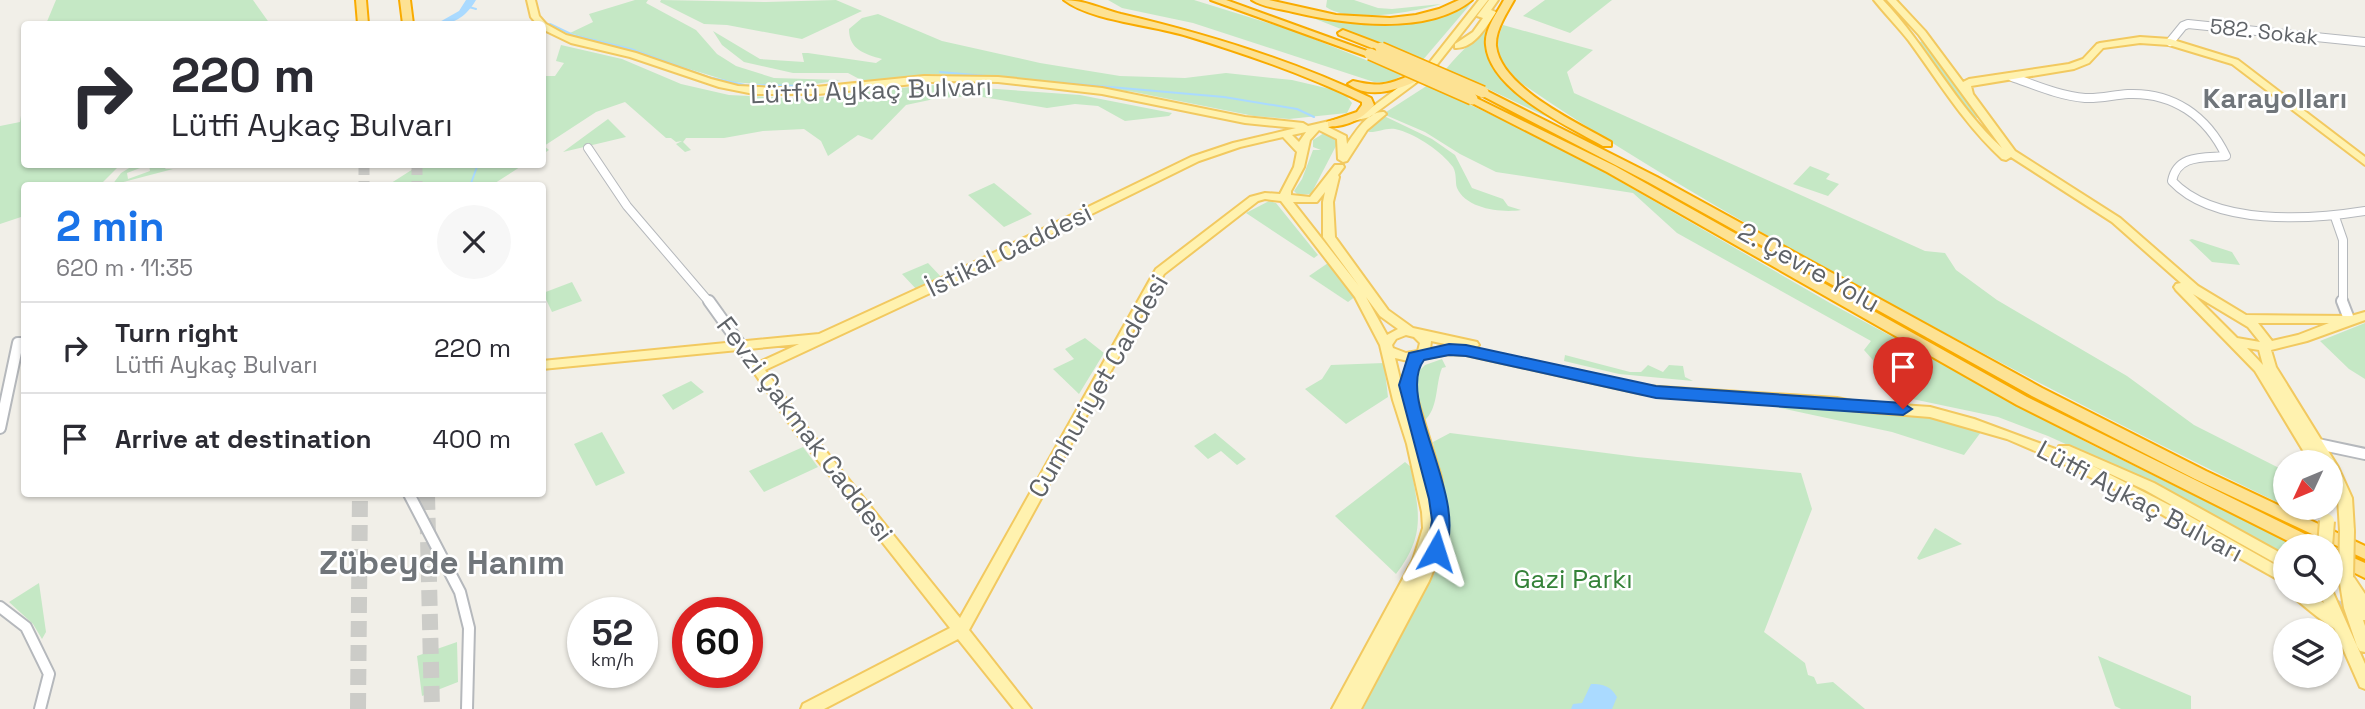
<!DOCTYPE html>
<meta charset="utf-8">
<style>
:root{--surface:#fff;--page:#f7f7f7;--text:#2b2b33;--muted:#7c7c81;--line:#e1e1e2;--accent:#1a73e8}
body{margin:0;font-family:"Space Grotesk",sans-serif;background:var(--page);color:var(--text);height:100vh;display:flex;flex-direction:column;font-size:26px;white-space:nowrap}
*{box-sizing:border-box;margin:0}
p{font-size:23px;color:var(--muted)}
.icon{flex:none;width:38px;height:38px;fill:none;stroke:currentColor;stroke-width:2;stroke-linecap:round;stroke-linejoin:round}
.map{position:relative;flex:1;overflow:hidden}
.panel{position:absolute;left:21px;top:182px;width:525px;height:315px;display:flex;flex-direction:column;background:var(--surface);border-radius:7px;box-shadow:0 2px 5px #0004}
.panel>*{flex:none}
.hud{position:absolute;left:21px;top:21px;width:525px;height:147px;border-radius:7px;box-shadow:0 2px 5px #0004;background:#fff;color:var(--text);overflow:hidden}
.needle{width:46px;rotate:226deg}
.controls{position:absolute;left:2273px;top:450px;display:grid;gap:14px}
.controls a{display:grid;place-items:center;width:70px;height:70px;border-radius:50%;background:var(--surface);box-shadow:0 2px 5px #0004;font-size:35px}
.speed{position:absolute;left:567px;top:597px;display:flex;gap:14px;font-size:35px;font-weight:700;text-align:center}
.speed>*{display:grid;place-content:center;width:91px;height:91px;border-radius:50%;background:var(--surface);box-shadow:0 2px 5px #0004;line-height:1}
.speed small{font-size:18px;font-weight:400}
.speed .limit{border:10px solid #d22;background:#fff;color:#111}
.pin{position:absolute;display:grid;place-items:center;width:60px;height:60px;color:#fff;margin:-72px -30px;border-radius:50% 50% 50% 0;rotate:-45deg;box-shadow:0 0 7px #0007}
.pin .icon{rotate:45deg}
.me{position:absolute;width:77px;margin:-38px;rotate:6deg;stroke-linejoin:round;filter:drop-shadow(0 0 5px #0008)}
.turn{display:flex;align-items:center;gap:24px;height:147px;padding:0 35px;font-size:32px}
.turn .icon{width:91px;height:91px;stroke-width:2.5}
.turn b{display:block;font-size:49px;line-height:60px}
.round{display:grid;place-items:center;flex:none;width:74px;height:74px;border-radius:37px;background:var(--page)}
.summary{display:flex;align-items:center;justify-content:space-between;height:119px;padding:0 35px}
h1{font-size:42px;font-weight:600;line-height:52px;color:var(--accent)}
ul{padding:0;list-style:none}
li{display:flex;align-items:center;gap:21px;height:91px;padding:0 35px;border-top:2px solid var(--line)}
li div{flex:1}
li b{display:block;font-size:26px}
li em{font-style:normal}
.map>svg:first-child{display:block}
</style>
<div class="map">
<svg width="2365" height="709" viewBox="0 0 2365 709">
<rect width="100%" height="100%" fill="#f1efe8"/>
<path fill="#c5e8c5" d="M56,0h197l17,24h-224z
M635,0h13l-2,3 50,27 21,24 19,12 38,12 67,2 -46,7 -63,-5 -162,-49 23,-11 -4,-8z
M661,0l105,2 70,-2 26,11 -60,28 -75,-14 -23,-1 -44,-22z
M1108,0h86l100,31 109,44 -15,8 -14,-1 -181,-59 -71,-15z
M1327,0h27l24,8 14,1 49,-5c-28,8 -90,20 -115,3z
M1471,0h3l-52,61 -119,-47 50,8h52z
M1545,0h67l-42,33 -47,-17z
M878,14l64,27 98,22 80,13 65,2 41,-5 66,7 51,12 9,11 -5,10 -58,6 -35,-3 -120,-24 -103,-13 -99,-5 -69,7 -15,-8h-55l-49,-11 -22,-17 -9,-14 47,28 44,3 -2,-9h6l68,10 6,-4c-17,-5 -33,-9 -33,-30l13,-11z
M1494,19c-3,8 -8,17 -7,26 1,38 65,69 94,88l-135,-64c15,-19 33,-32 48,-50z
M1503,25l90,25 -26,22 7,21 351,158 20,2 11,17 41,30 130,76 67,49 91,46v35c-141,-68 -280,-140 -418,-215 -119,-65 -237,-133 -349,-210 -17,-21 -27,-30 -15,-56z
M1916,41l6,1 60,77 -9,-2z
M561,45l61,14 59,25 48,11 75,4 124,-14 26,1 126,9 92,18 -3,3 -44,5 -27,-15 -23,-2 -28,4 -70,-12 -38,2 -33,7 -34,35 -14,-5 -30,21 -7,-15 -17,-12 -41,2 -39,7h-38l-3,4 8,8 -6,2 -9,-8 6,-3 -6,1 -5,-4h-5l-41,-36 -29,10 -52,34 5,4 -6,4v-78h12l9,-13 -8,-2z
M1428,85l136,64 266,154 258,140 208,103h-10l-1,11 -162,-87 -75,-34 -50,-19 -100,-21 -11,-20 -23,-26 7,-9 -194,-108 -44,-40 -137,-21 -36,-18 -35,-22 -42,-18z
M24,108v56l96,1 -20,20 -76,1v30l-24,8v-98l20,-4 2,-13z
M1382,115l50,24 23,16 17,33 31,11 5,7 13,4c-19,3 -55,-1 -64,-22 -2,-6 0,-14 -4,-21 -11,-15 -36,-32 -54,-37 -12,-4 -20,3 -31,2z
M608,119l18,18 -63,15z
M1324,133l9,4 4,7 -26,50 -13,1 -4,-4 8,-12 11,-29h8l-8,-3v-7z
M421,164h102v1l-31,20h-104z
M134,165h14l-21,8 1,6 22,-8 -1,-6h19l-3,4h8l-61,16 9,-12z
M1810,166l20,8 -4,5 13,5 -11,12 -35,-12z
M994,183l38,31 -28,13 -36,-32z
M1269,201l7,2 42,52 -4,3 -68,-45z
M2192,239l40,13 8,13 -28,-3 -23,-22z
M928,263l16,17 -26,11 -16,-17z
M1328,263l28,33 -8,6 -39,-26z
M572,282l10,19 -30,11 -9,-19z
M2365,323v56l-16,-10 -29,-28z
M1085,338l19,15 -25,41 -26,-25 21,-10 -9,-10z
M1565,355l65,17h11l7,-7 15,7 6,-7 14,1 2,11 8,4 -74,-7 -55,-13z
M1442,359l4,8 -4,1c-7,17 -3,40 -18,53l-10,-45 11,-11z
M1384,363l4,34 -42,27 -41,-35 17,-10 9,-14z
M691,381l13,11 -31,18 -11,-15z
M1776,407c68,4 141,0 205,25l-17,23 -72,-23z
M602,432l23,41 -29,13 -22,-42z
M1215,433l31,26 -9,6 -16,-14 -13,8 -14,-13z
M1450,433l187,24 164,16 11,36 -48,123 41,31 3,12 6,2 3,7 16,-2 32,27h-502l59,-115 22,-36 4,-34 -15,-82z
M803,447l15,20 -54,25 -15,-21z
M1405,462l6,5c8,46 15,68 -15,107l-61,-58z
M1935,528l27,16 -43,16 -2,-2z
M39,583l7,49 -4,7 -9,-15 -24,-22z
M457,642l1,40 -36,14 -5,-40z
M2098,656l93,40v13h-70l-6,-3z"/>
<path fill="#aadaff" d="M1591,684c13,0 19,2 26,13l-5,12h-41l2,-5 9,-1z"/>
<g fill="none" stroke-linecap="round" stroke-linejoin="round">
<path stroke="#aadaff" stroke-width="2" d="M469,7l7,2
M550,24l23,11 58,14 77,28 37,8 63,1
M940,72l284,25 73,12 17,8
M470,186l8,-22"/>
<path fill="#aadaff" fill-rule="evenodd" d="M466,0h10c-10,16 -20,24 -40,24l23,-13z"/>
<path stroke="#ccccc8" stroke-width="14" stroke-dasharray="14 7" stroke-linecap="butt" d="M2316,596l49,26"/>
<path stroke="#ccccc8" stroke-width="11" stroke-dasharray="11 6" stroke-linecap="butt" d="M364,164v22
M417,164v22"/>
<path stroke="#ccccc8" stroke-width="16" stroke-dasharray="16 8" stroke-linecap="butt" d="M427,494l5,215
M358,709l2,-215"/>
<defs>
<path id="minor-far1" d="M2170,42l13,-16 5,-2 177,18
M2012,77c23,8 48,19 73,21 14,1 28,-3 43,-4 45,-2 79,22 98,62 -22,2 -49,-2 -54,25 42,45 137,39 193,30
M588,148l39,58 83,97
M2335,217l8,23v63"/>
<path id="minor" d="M709,301l48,67
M2342,301l7,18
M0,428l18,-85h6
M2318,444l47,10
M409,494l51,98 9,36 -2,81
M0,607l26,20 23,47 -9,35"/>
<path id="major" d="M527,0h8l4,16 7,8 20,11 70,18 75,26 27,7 58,3 128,-13 74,1 104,11 143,29 58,6 5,3 56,-13 62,-46 53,-67h9l-56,71 -62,46 -42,10 18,9 1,8c9,-13 21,-33 37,-32l2,2 -19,16 -20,31 -4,1 -5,-3 -1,-20 -18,-9 -9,10 -6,27 -13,24v4l19,2 25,-32h8l1,2 -6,8 1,2 -6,25 2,35 53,73 25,18 64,14 2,3 -5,4 169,37 194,12 20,4 73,5 44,12 84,31 1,-4h10l85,37 132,73v13l-141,-79 -56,-26 86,44 111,63v13l-159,-89 -80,-39 -40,-17 -77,-22 -73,-6 -20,-3 -194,-14 -177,-39 -17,-1 -28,5 -8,26 28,92 7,43 -2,21 -17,40 -68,128h-29l81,-149 10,-32 -1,-16 -15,-68 -14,-44 -13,-55 -25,-48 -74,-96 -16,-2 -7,2 -94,73 -195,356 62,79h-17l-56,-70 -134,70h-23l2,-5 147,-76 -156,-198 -43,-62 2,-3 46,-21 -257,25v-8l277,-27 131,-60 241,-117 42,-14 63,-15 -51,-5 -143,-29 -104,-12 -56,-1 -124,13h-64l-35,-7 -89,-30 -59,-14 -29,-14v-5h-5l-6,-7zM1306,132l-7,10 -7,-7zM1283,137l14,15 -3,15 -14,27 -15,-1 -15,4 -94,72 -196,349 -156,-194 -39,-54 193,-90 241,-119 41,-14zM1325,192l-2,10v35l36,49 -66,-84h24zM1366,297l14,19 18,13 -11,6zM1406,335l8,2 6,6 -2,8 -12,2 -13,-5 -1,-3 4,-6zM1431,341l29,6 -11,-1 -19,3zM1395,358l13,3 -7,22z
M1489,0h9l-7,10 5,2c-9,14 -22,37 -41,36v-4l18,-12 10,-14 -6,-2z
M1874,0h9c44,46 72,105 119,148l-83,-113 -32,-35h9l29,31 38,51 6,-3 100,-15 14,-5 14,-15 3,-1 40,-6 30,2 68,21 127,97v8l-133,-101 -63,-19 -29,-2 -37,5 -14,15 -15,6 -103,17 2,8 42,57 105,67 78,68 48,29 105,1 14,-4v8l-58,21 -36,9 5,17 62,100 14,31 2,33 -2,4 -5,1 -5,-1 -2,-4 -2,-33 -7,-16v-20h-21l-55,-91 -79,-81 -2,-3 2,-3 5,-1 -69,-61 -101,-65 -5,3 -4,-1c-38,-35 -63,-77 -93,-118 -11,-14 -24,-27 -35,-41zM2193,294l55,33 12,15 -23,-4zM2258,323h71l-31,12 -26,6zM2247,348l12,2 4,15z
M2346,571l5,2 14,21v26h-2l2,6v26l-5,-1 -3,-5 -13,-38 -5,-31 2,-4z
M2331,588l34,76v25l-5,-2 -26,-59c-5,-1 -43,-32 -45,-36h18l17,11 -5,-11h12z"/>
<path id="highway" d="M356,0h10l2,24h-10z
M400,0h10l3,24h-10z
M1064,0c20,0 38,9 57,14 85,20 171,46 250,84l3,7c-10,13 -29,23 -46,21v-4l29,-10 5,-7v-3c-53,-26 -119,-49 -175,-66 -34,-11 -96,-15 -123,-36z
M1211,0h15l149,54 -1,2h-8z
M1252,0h17l67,15 54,3 26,-3 23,-6 20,-9h13c-44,36 -128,24 -179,12 -13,-3 -30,-5 -41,-12z
M1504,0h10c-7,13 -19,30 -18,46 5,42 82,77 115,96v4h-8c-35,-20 -113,-55 -117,-101 -2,-15 11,-32 18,-45z
M1343,30l42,16 1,2 -1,2h-8l-38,-15 -1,-2z
M1424,71l4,1v4c-25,11 -55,26 -80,8l5,-3c36,9 39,-1 71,-10z
M1483,89l174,88 385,211 164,83 159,75v13l-170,-80 -163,-83 -384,-214 -169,-88 -2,-2z
M1472,96l143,70 412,231 292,144 2,5h-23l-281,-141 -410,-233 -139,-71 -2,-2z
M2331,548l34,15v15l-34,-17z"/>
</defs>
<use href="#minor-far1" stroke="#b5b8bc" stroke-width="10"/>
<use href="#minor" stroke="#b5b8bc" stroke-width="14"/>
<use href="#major" stroke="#f2c960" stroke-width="4"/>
<use href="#highway" stroke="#f9ab00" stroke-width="4"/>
<use href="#minor-far1" stroke="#fff" stroke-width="8"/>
<use href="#minor" stroke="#fff" stroke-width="10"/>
<use href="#major" fill="#fff2af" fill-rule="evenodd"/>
<use href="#highway" fill="#fde293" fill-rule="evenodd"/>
<defs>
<path id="major-bridge" d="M2325,546l2,-25
M2346,577l1,-46"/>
<path id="highway-bridge" d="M1381,48l102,44
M1370,54l102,45"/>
</defs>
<use href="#major-bridge" stroke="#f2c960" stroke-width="18" stroke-linecap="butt"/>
<use href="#highway-bridge" stroke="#f9ab00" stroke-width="14" stroke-linecap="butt"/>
<use href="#major-bridge" stroke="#fff2af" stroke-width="14"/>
<use href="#highway-bridge" stroke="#fde293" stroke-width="11"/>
</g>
<path fill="#1a73e8" stroke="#114b97" stroke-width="2" d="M1449,344l17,1 190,41 247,17 9,6 -9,6 -247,-17 -190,-42 -17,-1 -25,5c-30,39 48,140 19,196l-7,2 -6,-2 -3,-5 5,-31 -3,-21 -30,-114 10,-32z"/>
<g text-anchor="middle" stroke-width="5" stroke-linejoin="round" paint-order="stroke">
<g font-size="21" fill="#5f6368" stroke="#fff">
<text transform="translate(2264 32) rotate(6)" y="7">582. Sokak</text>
</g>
<g font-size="26" fill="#5f6368" stroke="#fff">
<text transform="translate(871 90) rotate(-2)" y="9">Lütfü Aykaç Bulvarı</text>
<text transform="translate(1009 250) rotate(-26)" y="9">İstikal Caddesi</text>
<text transform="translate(1809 267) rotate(29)" y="9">2. Çevre Yolu</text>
<text transform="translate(1098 386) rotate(-60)" y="9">Cumhuriyet Caddesi</text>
<text transform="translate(805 429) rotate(53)" y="9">Fevzi Çakmak Caddesi</text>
<text transform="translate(2140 501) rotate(28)" y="9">Lütfi Aykaç Bulvarı</text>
</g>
<g font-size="26" fill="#348238" stroke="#fff">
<text x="1573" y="588">Gazi Parkı</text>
</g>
<g font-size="28" font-weight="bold" fill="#70757a" stroke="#fff">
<text x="2275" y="108">Karayolları</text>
</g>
<g font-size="33" font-weight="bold" fill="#70757a" stroke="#fff">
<text x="442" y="574">Zübeyde Hanım</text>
</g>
</g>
</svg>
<div class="controls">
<a><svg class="needle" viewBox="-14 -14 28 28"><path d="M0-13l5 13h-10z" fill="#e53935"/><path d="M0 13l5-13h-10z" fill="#7c7c81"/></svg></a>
<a><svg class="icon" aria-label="search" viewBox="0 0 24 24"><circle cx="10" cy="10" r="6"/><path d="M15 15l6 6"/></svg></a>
<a><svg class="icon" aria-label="layers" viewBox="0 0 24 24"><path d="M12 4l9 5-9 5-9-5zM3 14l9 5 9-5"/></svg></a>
</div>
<div class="speed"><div>52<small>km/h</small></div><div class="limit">60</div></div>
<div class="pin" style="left:1903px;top:409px;background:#d93025"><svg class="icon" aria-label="arrive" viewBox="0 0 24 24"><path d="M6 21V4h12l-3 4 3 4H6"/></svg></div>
<svg class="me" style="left:1436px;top:551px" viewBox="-20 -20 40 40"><path d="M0-17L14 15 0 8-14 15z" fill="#1a73e8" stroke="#fff" stroke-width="4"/></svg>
<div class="hud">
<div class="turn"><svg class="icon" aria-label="right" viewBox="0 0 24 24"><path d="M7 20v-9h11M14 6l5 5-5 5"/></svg><div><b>220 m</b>Lütfi Aykaç Bulvarı</div></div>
</div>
<section class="panel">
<div class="summary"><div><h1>2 min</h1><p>620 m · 11:35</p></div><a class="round"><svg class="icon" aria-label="close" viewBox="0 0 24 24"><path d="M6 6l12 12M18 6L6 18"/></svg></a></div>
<ul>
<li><svg class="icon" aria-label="right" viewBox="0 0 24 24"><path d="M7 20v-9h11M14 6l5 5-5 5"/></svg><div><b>Turn right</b><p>Lütfi Aykaç Bulvarı</p></div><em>220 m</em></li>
<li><svg class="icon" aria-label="arrive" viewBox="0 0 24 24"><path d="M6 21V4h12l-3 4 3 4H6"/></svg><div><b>Arrive at destination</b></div><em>400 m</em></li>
</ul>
</section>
</div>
